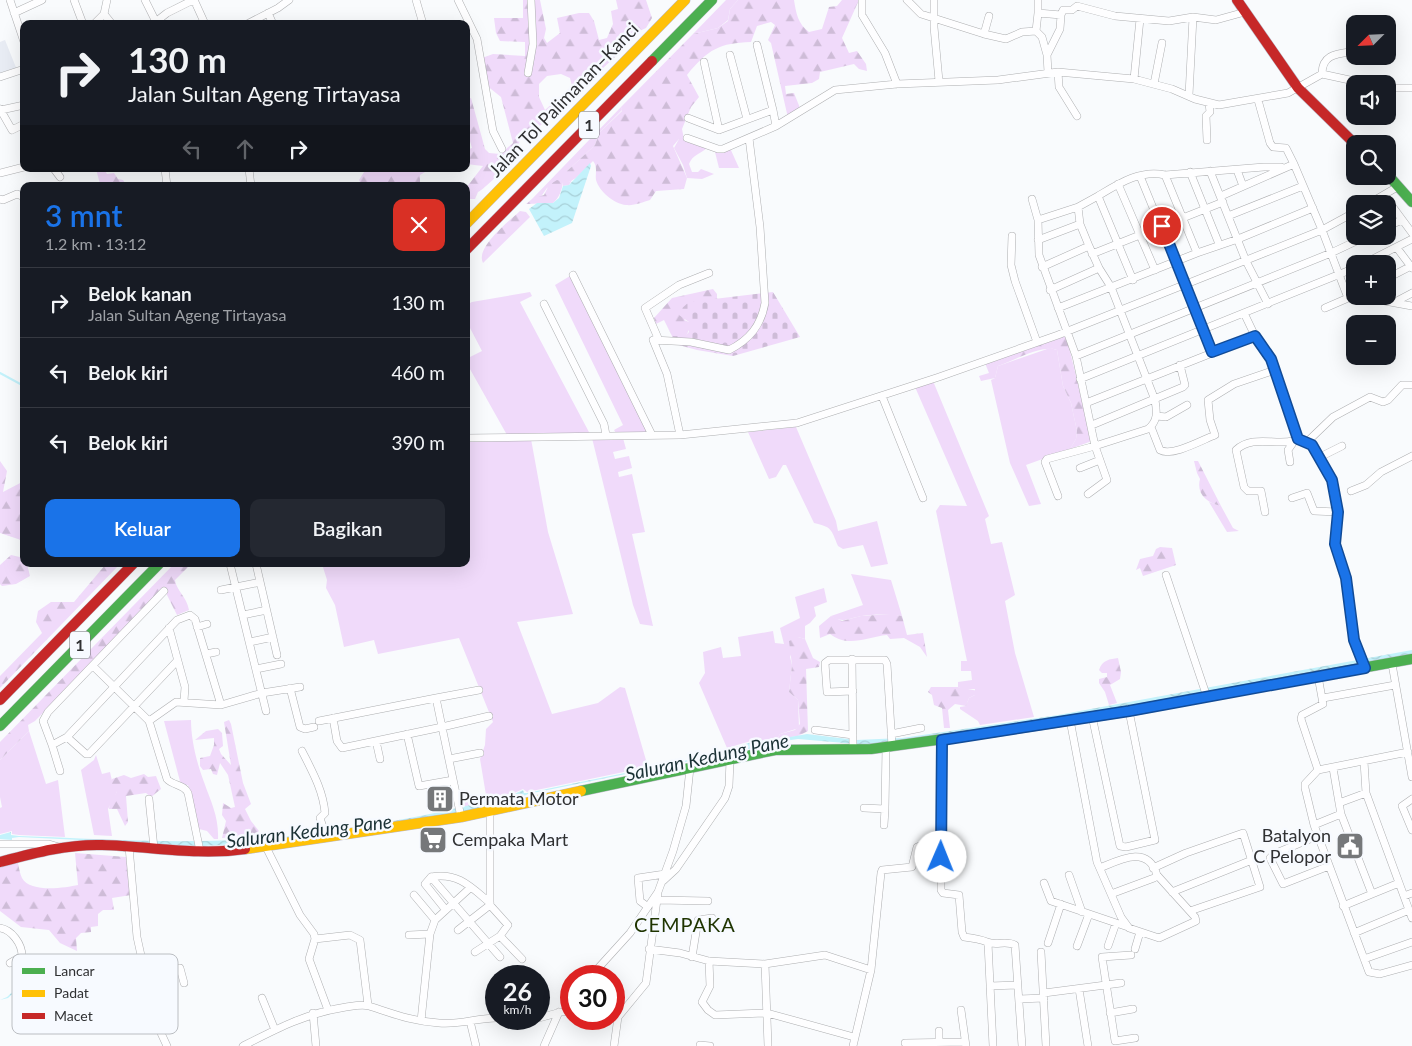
<!DOCTYPE html>
<html lang="id">
<meta charset="utf-8">
<style>
:root{--surface:#171b24;--page:#242831;--text:#f1f3f6;--muted:#9ea1a6;--line:#363941;--accent:#1a73e8}
body{margin:0;font-family:Lato,sans-serif;background:var(--page);color:var(--text);height:100vh;display:flex;flex-direction:column;font-size:19px;white-space:nowrap}
*{box-sizing:border-box;margin:0}
p{font-size:16px;color:var(--muted)}
.icon{flex:none;width:28px;height:28px;fill:none;stroke:currentColor;stroke-width:2;stroke-linecap:round;stroke-linejoin:round}
.map{position:relative;flex:1;overflow:hidden}
.drawer{position:absolute;left:20px;top:182px;width:450px;height:385px;display:flex;flex-direction:column;background:var(--surface);border-radius:10px;box-shadow:0 5px 20px #0002}
.drawer>*{flex:none}
.guide{position:absolute;left:20px;top:20px;width:450px;height:152px;border-radius:10px;box-shadow:0 5px 20px #0002;background:#171b24;color:var(--text);overflow:hidden}
.needle{width:32px;rotate:246deg}
.fabs{position:absolute;left:1346px;top:15px;display:grid;gap:10px}
.fabs a{display:grid;place-items:center;width:50px;height:50px;border-radius:10px;background:var(--surface);box-shadow:0 5px 20px #0002;font-size:25px}
.speed{position:absolute;left:485px;top:965px;display:flex;gap:10px;font-size:25px;font-weight:700;text-align:center}
.speed>*{display:grid;place-content:center;width:65px;height:65px;border-radius:50%;background:var(--surface);box-shadow:0 5px 20px #0002;line-height:1}
.speed small{font-size:12px;font-weight:400}
.speed .limit{border:8px solid #d22;background:#fff;color:#111}
.pin{position:absolute;display:grid;place-items:center;width:42px;height:42px;color:#fff;margin:-21px;border:2px solid #fff;border-radius:50%;box-shadow:0 1px 5px #0007}
.me{position:absolute;width:55px;margin:-28px;rotate:1deg;stroke-linejoin:round;filter:drop-shadow(0 0 4px #0008)}
.turn{display:flex;align-items:center;gap:18px;height:105px;padding:0 25px;font-size:22px}
.turn .icon{width:65px;height:65px;stroke-width:2.5}
.turn b{display:block;font-size:35px;line-height:42px}
.lanes{display:flex;align-items:center;height:48px;padding:0 25px;background:#0003;justify-content:center;gap:25px;direction:ltr}
.lanes .off{opacity:.35}
.round{display:grid;place-items:center;flex:none;width:52px;height:52px;border-radius:10px;background:var(--page)}
.overview{display:flex;align-items:center;justify-content:space-between;height:85px;padding:0 25px}
h1{font-size:30px;font-weight:600;line-height:38px;color:var(--accent)}
.button{display:flex;gap:10px;margin-top:auto;padding:10px 25px}
.button a{flex:1;height:58px;border-radius:10px;background:var(--accent);color:#fff;font-size:20px;font-weight:600;line-height:58px;text-align:center}
.button a+a{background:var(--page);color:var(--text)}
ul{padding:0;list-style:none}
li{display:flex;align-items:center;gap:15px;height:70px;padding:0 25px;border-top:1px solid var(--line)}
li div{flex:1}
li b{display:block;font-size:19px}
li em{font-style:normal}
.map>svg:first-child{display:block}
</style>
<div class="map">
<svg width="1412" height="1046" viewBox="0 0 1412 1046">
<defs>
<pattern id="forest-firs" width="22" height="20" patternUnits="userSpaceOnUse" patternTransform="scale(1.25)"><rect width="22" height="20" fill="#f0dafa"/><path d="M5 1l3.5 6h-7zM16 11l3.5 6h-7z" fill="#cebcd7"/></pattern>
<pattern id="cemetery-stones" width="16" height="16" patternUnits="userSpaceOnUse" patternTransform="scale(1.25)"><rect width="16" height="16" fill="#f0dafa"/><path d="M2 7V4a2 2 0 0 1 4 0v3zM10 15v-3a2 2 0 0 1 4 0v3z" fill="#cebcd7"/></pattern>
<pattern id="water-waves" width="16" height="10" patternUnits="userSpaceOnUse" patternTransform="scale(1.25)"><rect width="16" height="10" fill="#c3f2fb"/><path d="M0 5q4-4 8 0t8 0" fill="none" stroke="#a8d0d8"/></pattern>
</defs>
<rect width="100%" height="100%" fill="#f9fbfd"/>
<path fill="#e8ecf4" d="M5,40l12,30 -17,5v-33z"/>
<path fill="#f0dafa" d="M726,0h12l-8,9 -2,11 -10,8 -25,6z
M621,107l1,3 -23,23 -4,12 -28,26 2,11 3,-2 -3,5 -6,1v-4l-16,6 -7,10 -8,1z
M682,138l25,10c-8,7 -14,6 -18,16l3,8h6l3,-3 13,5 -12,5 -15,-1 -4,-13 -9,-17 5,-9z
M730,148l9,20h-20l-4,-16z
M570,276l79,157h-33l-2,-3 9,-5 -68,-140z
M530,292l2,4 -12,6 70,132 -83,1 -41,-73v-3l16,-8 -12,-23 -4,1v-24l6,-3z
M1050,348l7,2 6,36 8,17 6,28 -1,8 -6,10 -44,16 15,39 -12,2 -19,-43 -19,-83 4,-2 3,-12z
M933,381l56,135 -4,3 6,25 11,-2 13,53 -10,6 10,52 19,64 -54,8 -2,-4 -18,-12v-2l6,-1 3,-8 6,-3v-6h-12l-5,-2v-5l14,-2 -1,-9h-10v-10h6l-31,-150 4,-6 27,1 -52,-119z
M796,427l40,94 2,10 39,-10 11,43 -17,3 -8,-22 -20,4 -5,-3c-7,-17 -6,-19 -24,-23l-28,-58h-3l-7,12 -7,2 -21,-47z
M592,438h31l3,11 -13,3 2,7 14,-3 3,12 -14,4 1,5 13,-3 13,58 -13,2 21,92 -13,-2 -7,-19z
M531,439l17,93 25,82 -56,8 35,92 46,-11 22,-16 5,1 23,79 -121,25 -4,-3 -11,5 -49,13 -1,-8 24,-4 -6,-36 5,-14 1,-16 7,-7 -34,-84 -81,16 -4,-14 -30,7 -9,-42 -9,-17 1,-8 -5,-16h144v-123z
M1209,502l12,4 12,22 6,3 -12,1z
M851,574l40,6 11,36c-12,-2 -28,-2 -40,0 -13,2 -19,8 -31,0l32,-11z
M824,588l3,14 -13,5 2,9 -6,7 -5,3v13l-7,-2 -8,20 2,8 -3,27 9,8 1,28 -19,6 -3,5 -15,2 -1,-3 -34,10 -28,-65 6,-10 -2,-21 18,-5 2,11 18,-2 -3,-19 35,-6 2,12 9,1 -4,-16 20,-10 -5,-21z
M191,720c0,20 6,44 13,62 7,20 15,35 14,57h-4l-7,-8 -8,-2 -11,-44h-7l-17,-64z
M29,731l17,53 12,-4 7,57 -46,-2 -7,-1v-3l-12,3v-26l2,-1 -2,-10v-37z
M96,755l6,19 8,-2 3,13 -2,2 6,5 -9,17 4,27 -18,-1 -13,-65 13,-10z"/>
<path fill="url(#forest-firs)" fill-rule="evenodd" d="M523,0h17l6,29 -2,9 3,5 13,-10 -3,-15 22,-5h10l5,8 5,19 8,-2 6,-14 -2,-13 7,-2 -2,-9h30l6,18 -6,10 -13,6 -17,22 -70,65 -14,11 -10,3c-5,6 -1,13 -5,19 -6,8 -32,35 -39,38l-3,7h-9v-11l17,-22 -17,-2v-14l6,-2 -6,-20v-28l5,-2 14,51 4,4 11,1 13,-11 -12,-46 -15,-12 -4,-27 11,-4 32,2v-14l-25,-1 -4,-8 -2,-15h29zM561,74l9,4 2,8 -27,24 -6,-13v-13l8,-8z
M738,0h56c2,13 4,24 15,32l13,-3 7,-22 8,-1 5,-6h17l-17,38 7,15 8,-2 9,13 1,7 -8,-2 -5,-5 -34,8 -1,7 -7,4 -27,3 1,8 8,-1 6,15 -12,10 -17,-75 -3,-3 7,-15 -4,-3 -14,4 -6,16c-31,1 -43,7 -64,33l12,22 -8,10 -9,22 2,10h-5l-6,7 14,32 -3,11 -28,2 -6,9c-7,2 -16,6 -24,5 -12,-1 -27,-14 -30,-25 -1,-7 2,-13 -3,-19l-17,17 -7,4 -4,-4 2,-7 28,-26 4,-12 23,-22 -1,-4 72,-73 25,-6 10,-7 2,-12z
M96,169h8l3,5 7,-1 4,6 5,1 4,6 -27,-2z
M366,169h64l-10,6v11h-58l-3,-6z
M557,180l6,2c-1,8 -4,16 -10,21l-27,1 6,-5 12,-4 5,-10z
M520,211l6,1 4,5 -47,46c-8,-15 26,-42 37,-52z
M713,289l4,5v6h-8l-25,20 5,2 1,6 -4,8h-14l-8,-16 -8,4 -2,-6 18,-20z
M1066,335l26,106 -22,8 6,-10 1,-8 -6,-28 -8,-17 -6,-36c-14,-6 -45,11 -59,16l-3,12 -14,3 -2,-5 10,-3 -4,-10z
M0,461l7,10 -4,21 21,-11v60l-24,-8z
M1194,461h4l23,45c-14,-3 -25,-12 -21,-27l-3,-6z
M1160,547l12,1 4,17 -33,11 -3,-8 -4,2 4,-11 13,-3 3,-7z
M11,555l13,3v6h3l3,12 -14,8 -14,2 -2,-2v-19z
M106,564h14l-120,124v-12l42,-43 -6,-11 2,-11 13,-9h23z
M174,564h17l-16,16c1,10 12,17 14,30l-12,5 -13,-26 -129,132 -7,4 1,6 -29,29v-18z
M891,614l11,2 5,19 16,-2 4,24 -7,-10 -16,-9 -14,1 -3,-4c-20,2 -39,13 -57,-1l-10,4 -1,-12 12,-10 11,5 19,-5z
M798,637l7,2 8,19 7,4 -1,5 -13,2 2,62 -10,5 -21,3 3,-5 15,-4 5,-6 -2,-24 -9,-8 3,-27 -3,-24z
M1118,658l3,14 -1,7 -10,6 7,18 -8,2 -4,-13 -6,-9v-4l8,-2v-4h-5l-3,-3c3,-10 11,-11 19,-12z
M931,687h27l20,4 -1,3 -8,4 -3,8 -11,-2 -7,6 2,18h-6l-2,-20 -8,-3 -2,-10 -4,-3z
M229,720l2,4 12,59 8,21 -6,5 6,12 8,10 -5,4 -32,3 4,-17 -4,-6 1,-12 8,5 4,-1 -7,-32 -8,-12 -3,12 -4,-1 -2,-5 -8,1 -3,-4v-8l10,-2 4,-11v-7l-19,2 11,-9 12,-2 4,4 1,13 -4,3 2,5 10,11 -7,-43z
M144,774l4,3 8,-1 5,13 -10,8 -5,-4 -20,3 2,26 -3,4 -8,-17h-8l1,-7 7,-10 -14,-3 8,-2 1,-8 12,-4 7,3z
M75,853l51,4 5,38 -19,3 2,12h-11l-5,4v12l-7,1v5l-10,1 -5,5 1,13 -17,-8 -11,-13 -28,-3 -21,-16v-44l18,-4c1,5 2,11 4,15 8,15 42,10 56,7z"/>
<path fill="url(#cemetery-stones)" d="M773,292l27,45 -67,19 -36,-6 -22,-6 -3,-8h13l4,-4v-10l-10,-7 1,-5 9,-8z"/>
<path fill="url(#water-waves)" d="M590,163l1,3 -19,57 -28,13 -15,-27 8,-6h16l6,-5 4,-12 6,-1z
M1412,650v4l-279,52 -249,38h-28l-58,-5 -35,5v2l-235,48 -4,2 1,3h-12l-48,13 -140,24 -71,7 -52,3 -183,-9 -7,1v2l-12,-1v-4l11,-3v3l8,1c61,2 121,6 182,5 101,-1 213,-21 311,-46l11,-5 1,3h3l181,-37 53,-17 1,3 45,-8 49,6 46,-2 156,-23z
M138,967v2l-31,7 -18,-1 -38,8h-17l-13,3 -13,12 -8,2 7,-3 13,-12 14,-4h17l38,-8 18,1z"/>
<g fill="none" stroke-linecap="round" stroke-linejoin="round">
<path stroke="#c3f2fb" stroke-width="2" d="M0,373l24,13"/>
<defs>
<path id="street" d="M10,0l14,42
M74,0l9,24
M145,0l10,20
M416,0l7,24
M458,0l19,39 16,92 9,18
M862,0v15l23,38 12,31
M907,0l14,14 63,20 5,-18
M934,0v27l5,54
M1038,0v13l23,2 2,-5h9l5,-4 38,10 54,5 24,-4 23,3 29,-8
M195,2l10,22
M14,13l28,-13
M268,13l5,11
M104,14l8,10
M94,24l10,-10 3,-14
M153,24l14,-11 24,-12 4,1
M247,24l31,-16 11,-8
M1036,31l6,6 5,18
M984,34l22,5 16,-7 14,-1 2,-18
M757,45l16,65
M730,55l17,64
M704,62l15,68
M1048,72l-1,-17 13,-26 1,-14
M1058,72l1,15 18,29
M528,73l5,-29 -2,-44
M1322,74c0,-18 12,-20 28,-22
M0,77l24,-8
M1134,79l6,-60
M1154,84l8,-41
M1388,88h24
M1189,95l4,-78
M1258,100l12,43 3,4 13,1 8,16
M0,109l12,21 10,-5 2,3
M1,110l23,-5
M688,118l31,12 54,-20 3,16
M687,138l31,11h5l53,-23 59,-36 62,-6 101,-4 60,-8 76,7 38,10 23,10 24,6 69,-12 34,-19 46,10
M1207,140l-1,-24 4,-4 -1,-9
M54,169l6,8
M165,169l2,17
M249,169l2,17
M1237,170l6,16
M1210,171l36,90 22,43
M1190,172l29,72
M0,173l24,-6
M1140,176l72,176
M1118,184l37,86
M1384,195l28,38
M1098,196c20,-12 43,-27 67,-21l99,-8h17
M1221,196l73,-32 28,66 26,68
M0,199l3,1 14,-6 7,3
M1032,199l6,21 1,35 37,101 19,90 -48,13 -2,3 13,34
M1368,204l31,-18
M1380,204l8,-4
M1228,216l75,-30
M1038,220l40,-13
M1388,226l14,-6
M1012,236l-1,29 4,16 22,61
M1038,240l42,-16
M1397,248l15,20
M1197,253l41,-14 75,-31
M1092,254l131,-52
M1363,264l49,-25
M1042,267l47,-21
M573,275l79,160
M1388,278l23,-12
M1050,290l49,-22
M1368,298l44,8
M1395,302l17,-9
M544,304l60,120 2,11
M1058,308l139,-55 -32,-78
M1325,308l30,-13
M1244,313l11,23 16,23 27,80 14,6 20,35 6,32 -3,32 11,34 8,62 11,28
M658,338l-13,-30 34,-23 30,-12
M1076,356l255,-103 36,-17
M1080,379l275,-111
M882,396l41,102
M1086,403l169,-67
M1157,416l9,1 21,-12
M1092,425l91,-38 2,-2 -5,-20
M1151,427l9,23c12,7 42,-10 55,-15l-5,-15 -2,-20 26,-16 41,-14
M680,435l-13,-61 -14,-34 38,2 38,8c20,-10 32,-24 36,-47l-5,-76 -11,-89
M466,438l214,-3 117,-12 142,-46 119,-42 264,-105 33,-18
M1307,442l26,-25 37,-20 13,5 5,-2 14,-15h10
M1320,457l22,-11
M1290,462l-2,-12 7,-10
M1080,468l20,-8
M1351,491l15,-6 15,-13 31,-16
M1088,494l19,-14 -12,-34 53,-17c10,-8 9,-17 7,-29l-44,-113 -12,-19 -10,-22 -9,-22 -2,-17 20,-11 35,84
M1292,498l15,-5 7,18 24,1
M1265,512l-4,-21h-13l-4,-4 -8,-37c16,-15 38,-5 57,-9
M230,564l36,147
M256,564l21,91
M1166,575l41,122
M221,590l35,-7
M243,615l19,-4
M197,627l10,-3
M169,628l16,59 -1,14
M250,642l23,-5
M206,654l10,-2
M852,659l1,90
M177,661l-88,93h-3l-19,-17 110,-117 13,-5 5,4 26,86
M1392,664l20,113
M93,666l56,55 18,58c6,7 17,5 21,14l12,58
M256,669l25,-5
M1318,676l5,28 -21,11 -1,4 17,51 90,-18
M290,688l10,39 5,2 9,-2
M479,690l-43,8 6,29 47,-11
M853,691l-26,1 -2,-29 4,-3h56l2,4 5,82
M1323,698l72,-13
M1092,716l28,130 6,1 29,-7 -26,-129
M333,718l4,23 5,7 100,-21 19,90
M1070,720l27,142 24,55 8,11 30,10 37,-17 -1,-4 -38,-42
M149,721l27,-19 45,3 41,-12 38,-6
M319,721l117,-23
M815,730l38,5
M407,734l12,52 34,-6
M891,734l30,-6
M942,740l-1,150 2,3 16,2 3,37 2,5c9,1 16,2 23,5 9,4 19,-2 28,3l7,101
M376,741l4,18
M52,745l-9,-24 5,-9 116,-121
M302,751c10,20 21,39 23,62l-5,5 3,9 -4,4 1,8
M449,759l31,-6
M1364,761l2,32 46,125
M1333,768l6,35
M60,771l-8,-26 15,-8
M1366,793l-27,10 2,11 31,80 27,-11
M149,799l5,49
M1412,799l-10,7 10,24
M864,808l21,1 1,-62
M1341,814l-27,11 55,147 11,2 32,-9
M884,825l1,-16
M1314,825l-9,-37v-4l13,-14
M1317,836l-43,18 -4,4 13,26 46,-18
M0,844h49l10,3
M129,847l8,90 7,32 3,34 20,43
M266,847l34,68 14,19 1,5 -6,20 19,51
M1100,868c19,-8 48,-24 57,7l-3,3 -43,16
M1153,868l33,-15 57,-20 17,54 -70,24
M1069,875l13,37
M431,877l69,80
M663,881l13,-12 49,-71 4,-12 1,-26
M1044,883l7,18 77,26
M1172,892l80,-32
M414,895l21,25 35,-32
M1404,896l8,-3
M658,900l50,1
M490,905l18,20 -8,11
M1343,906l29,-12
M648,907l-8,-6 -2,-23 27,-4
M445,909l-20,-25 6,-7c27,-5 40,10 59,26
M0,928c12,2 22,16 22,28l-12,7
M458,930l32,-25v-94
M1354,933l55,-23
M409,935l21,-1
M315,939l35,-4 10,5 8,65
M988,943l5,103
M1048,943l13,-39
M1077,946l12,-32
M1108,946l8,-23
M649,949l31,4 29,8 56,3 60,-9 46,15
M1135,949l5,-17
M475,952l25,-16 22,23
M1041,952l5,94
M1131,955l-29,2 13,84 20,-3
M692,957l6,-37 14,-2
M1364,959l48,-17
M709,961l1,25 -8,16 6,8 7,5 52,-2 87,24
M765,964l3,82
M144,969l21,2 15,-3 4,15
M591,976l39,-43 28,-41
M493,984l3,31
M990,986l27,-1
M1079,989l9,57
M1044,993l77,-10
M262,998l13,32
M1019,999l25,-1
M961,1010l5,36
M313,1013l3,33
M1110,1013l23,-4
M618,1017l28,-34 12,-91 15,-41 13,-45 4,-38
M539,1018l22,-6h10
M513,1019h18
M421,1021l9,-87 5,-14
M470,1021l6,25
M939,1031v15
M905,1043l60,-1
M700,1045l10,1
M243,1046c35,-18 64,-33 103,-39 7,-1 16,-3 23,-1 25,8 42,15 70,17 20,2 38,-5 57,-5
M544,1046l15,-34
M614,1046l4,-29h-4
M853,1046l18,-76 10,-97 1,-3 30,-3 5,-20 11,-4h13"/>
<path id="fast" d="M652,61l60,-61
M1388,175l24,27
M1334,673l78,-14
M0,726l159,-162
M581,791l194,-41 96,-1 123,-17"/>
<path id="slow" d="M466,224l219,-224
M994,732l135,-21 205,-38
M245,849l216,-32 120,-26"/>
<path id="jam" d="M1237,0l61,88 57,56
M466,250l186,-189
M0,700l133,-136
M0,862c34,-9 67,-18 102,-17 47,1 96,11 143,4"/>
</defs>
<use href="#street" stroke="#aeafb1" stroke-width="8"/>
<use href="#fast" stroke="#bab9c7" stroke-width="11"/>
<use href="#slow" stroke="#bab9c7" stroke-width="11"/>
<use href="#jam" stroke="#bab9c7" stroke-width="11"/>
<use href="#street" stroke="#fefeff" stroke-width="7"/>
<use href="#fast" stroke="#4caf50" stroke-width="10"/>
<use href="#slow" stroke="#ffc107" stroke-width="10"/>
<use href="#jam" stroke="#c62828" stroke-width="10"/>
</g>
<g fill="none" stroke-linecap="round" stroke-linejoin="round">
<defs>
<path id="route" d="M941,857l1,-117 187,-29 236,-43 -11,-28 -8,-62 -11,-34 3,-32 -6,-32 -20,-35 -14,-6 -27,-80 -16,-23 -43,16 -50,-126"/>
</defs>
<use href="#route" stroke="#114b97" stroke-width="12"/>
<use href="#route" stroke="#1a73e8" stroke-width="9"/>
</g>
<defs>
<symbol id="building-square" viewBox="-11 -11 22 22"><rect x="-9" y="-9" width="18" height="18" rx="4" fill="#76787a" stroke="#f7faff"/><path d="M-4-6H4V6H1V3H-1V6H-4ZM-2.5-4.3h1.7v1.8h-1.7ZM.8-4.3h1.7v1.8H.8ZM-2.5-1h1.7V.8h-1.7ZM.8-1h1.7V.8H.8Z" fill="#fff"/></symbol>
<symbol id="supermarket-square" viewBox="-11 -11 22 22"><rect x="-9" y="-9" width="18" height="18" rx="4" fill="#76787a" stroke="#f7faff"/><path d="M-6-5.5h2.5l.6 2H6L4.5 2H-2.5L-4.4-4H-6ZM-1.5 3.2a1.3 1.3 0 1 0 .1 0ZM3 3.2a1.3 1.3 0 1 0 .1 0Z" fill="#fff"/></symbol>
<symbol id="civic-square" viewBox="-11 -11 22 22"><rect x="-9" y="-9" width="18" height="18" rx="4" fill="#76787a" stroke="#f7faff"/><path d="M-.6-6.5H3V-4.5H.6V-3L4-1V1h2V6H-6V1h2V-1L-.6-3ZM-1.2 2.5V6h2.4V2.5Z" fill="#fff"/></symbol>
</defs>
<g fill-rule="evenodd">
<use href="#building-square" x="424" y="783" width="32" height="32"/>
<use href="#supermarket-square" x="417" y="824" width="32" height="32"/>
<use href="#civic-square" x="1334" y="830" width="32" height="32"/>
</g>
<g text-anchor="middle" stroke-width="5" stroke-linejoin="round" paint-order="stroke">
<g fill="#f7faff" stroke="#6c6d70" stroke-width="1">
<rect x="579" y="111.5" width="20" height="27" rx="4"/>
<rect x="70" y="631.5" width="20" height="27" rx="4"/>
</g>
<g font-size="16" font-weight="bold" fill="#303133">
<text x="589" y="131">1</text>
<text x="80" y="651">1</text>
</g>
<g font-size="18" fill="#303133" stroke="#f7faff">
<text transform="translate(564 100) rotate(-46)" y="6">Jalan Tol Palimanan–Kanci</text>
</g>
<g font-size="18" fill="#303133" stroke="#f7faff" text-anchor="start">
<text x="459" y="805">Permata Motor</text>
<text x="1331" y="842" text-anchor="end">Batalyon<tspan x="1331" dy="21">C Pelopor</tspan></text>
<text x="452" y="846">Cempaka Mart</text>
</g>
<g font-size="19" font-style="italic" fill="#1b3135" stroke="#f7faff">
<text transform="translate(707 757) rotate(-12)" y="7">Saluran Kedung Pane</text>
<text transform="translate(309 831) rotate(-7)" y="7">Saluran Kedung Pane</text>
</g>
<g font-size="20" letter-spacing="1" fill="#1f3400" stroke="#f7faff">
<text x="685" y="932">CEMPAKA</text>
</g>
</g>
<rect x="12" y="954" width="166" height="80" rx="8" fill="#f7faff" stroke="#bbbec2" stroke-width="1"/>
<rect x="22" y="968" width="23" height="6" fill="#4caf50"/>
<rect x="22" y="990" width="23" height="7" fill="#ffc107"/>
<rect x="22" y="1013" width="23" height="6" fill="#c62828"/>
<g font-size="14" fill="#303133">
<text x="54" y="976">Lancar</text>
<text x="54" y="998">Padat</text>
<text x="54" y="1021">Macet</text>
</g>
</svg>
<div class="fabs">
<a><svg class="needle" viewBox="-14 -14 28 28"><path d="M0-13l5 13h-10z" fill="#e53935"/><path d="M0 13l5-13h-10z" fill="#9ea1a6"/></svg></a>
<a><svg class="icon" aria-label="sound" viewBox="0 0 24 24"><path d="M4 9h4l5-4v14l-5-4H4zM17 9q2 3 0 6"/></svg></a>
<a><svg class="icon" aria-label="search" viewBox="0 0 24 24"><circle cx="10" cy="10" r="6"/><path d="M15 15l6 6"/></svg></a>
<a><svg class="icon" aria-label="layers" viewBox="0 0 24 24"><path d="M12 4l9 5-9 5-9-5zM3 14l9 5 9-5"/></svg></a>
<a>+</a>
<a>−</a>
</div>
<div class="speed"><div>26<small>km/h</small></div><div class="limit">30</div></div>
<div class="pin" style="left:1162px;top:226px;background:#d93025"><svg class="icon" aria-label="arrive" viewBox="0 0 24 24"><path d="M6 21V4h12l-3 4 3 4H6"/></svg></div>
<svg class="me" style="left:941px;top:857px" viewBox="-20 -20 40 40"><circle r="19" fill="#fff"/><path d="M0-13L10 11 0 6-10 11z" fill="#1a73e8"/></svg>
<div class="guide">
<div class="turn"><svg class="icon" aria-label="right" viewBox="0 0 24 24"><path d="M7 20v-9h11M14 6l5 5-5 5"/></svg><div><b>130 m</b>Jalan Sultan Ageng Tirtayasa</div></div>
<div class="lanes"><svg class="icon off" aria-label="left" viewBox="0 0 24 24"><path d="M17 20v-9H6M10 6l-5 5 5 5"/></svg><svg class="icon off" aria-label="ahead" viewBox="0 0 24 24"><path d="M12 20V5M6 11l6-6 6 6"/></svg><svg class="icon" aria-label="right" viewBox="0 0 24 24"><path d="M7 20v-9h11M14 6l5 5-5 5"/></svg></div>
</div>
<section class="drawer">
<div class="overview"><div><h1>3 mnt</h1><p>1.2 km · 13:12</p></div><a class="round" style="background:#d93025;color:#fff"><svg class="icon" aria-label="close" viewBox="0 0 24 24"><path d="M6 6l12 12M18 6L6 18"/></svg></a></div>
<ul>
<li><svg class="icon" aria-label="right" viewBox="0 0 24 24"><path d="M7 20v-9h11M14 6l5 5-5 5"/></svg><div><b>Belok kanan</b><p>Jalan Sultan Ageng Tirtayasa</p></div><em>130 m</em></li>
<li><svg class="icon" aria-label="left" viewBox="0 0 24 24"><path d="M17 20v-9H6M10 6l-5 5 5 5"/></svg><div><b>Belok kiri</b></div><em>460 m</em></li>
<li><svg class="icon" aria-label="left" viewBox="0 0 24 24"><path d="M17 20v-9H6M10 6l-5 5 5 5"/></svg><div><b>Belok kiri</b></div><em>390 m</em></li>
</ul>
<div class="button"><a>Keluar</a><a>Bagikan</a></div>
</section>
</div>
